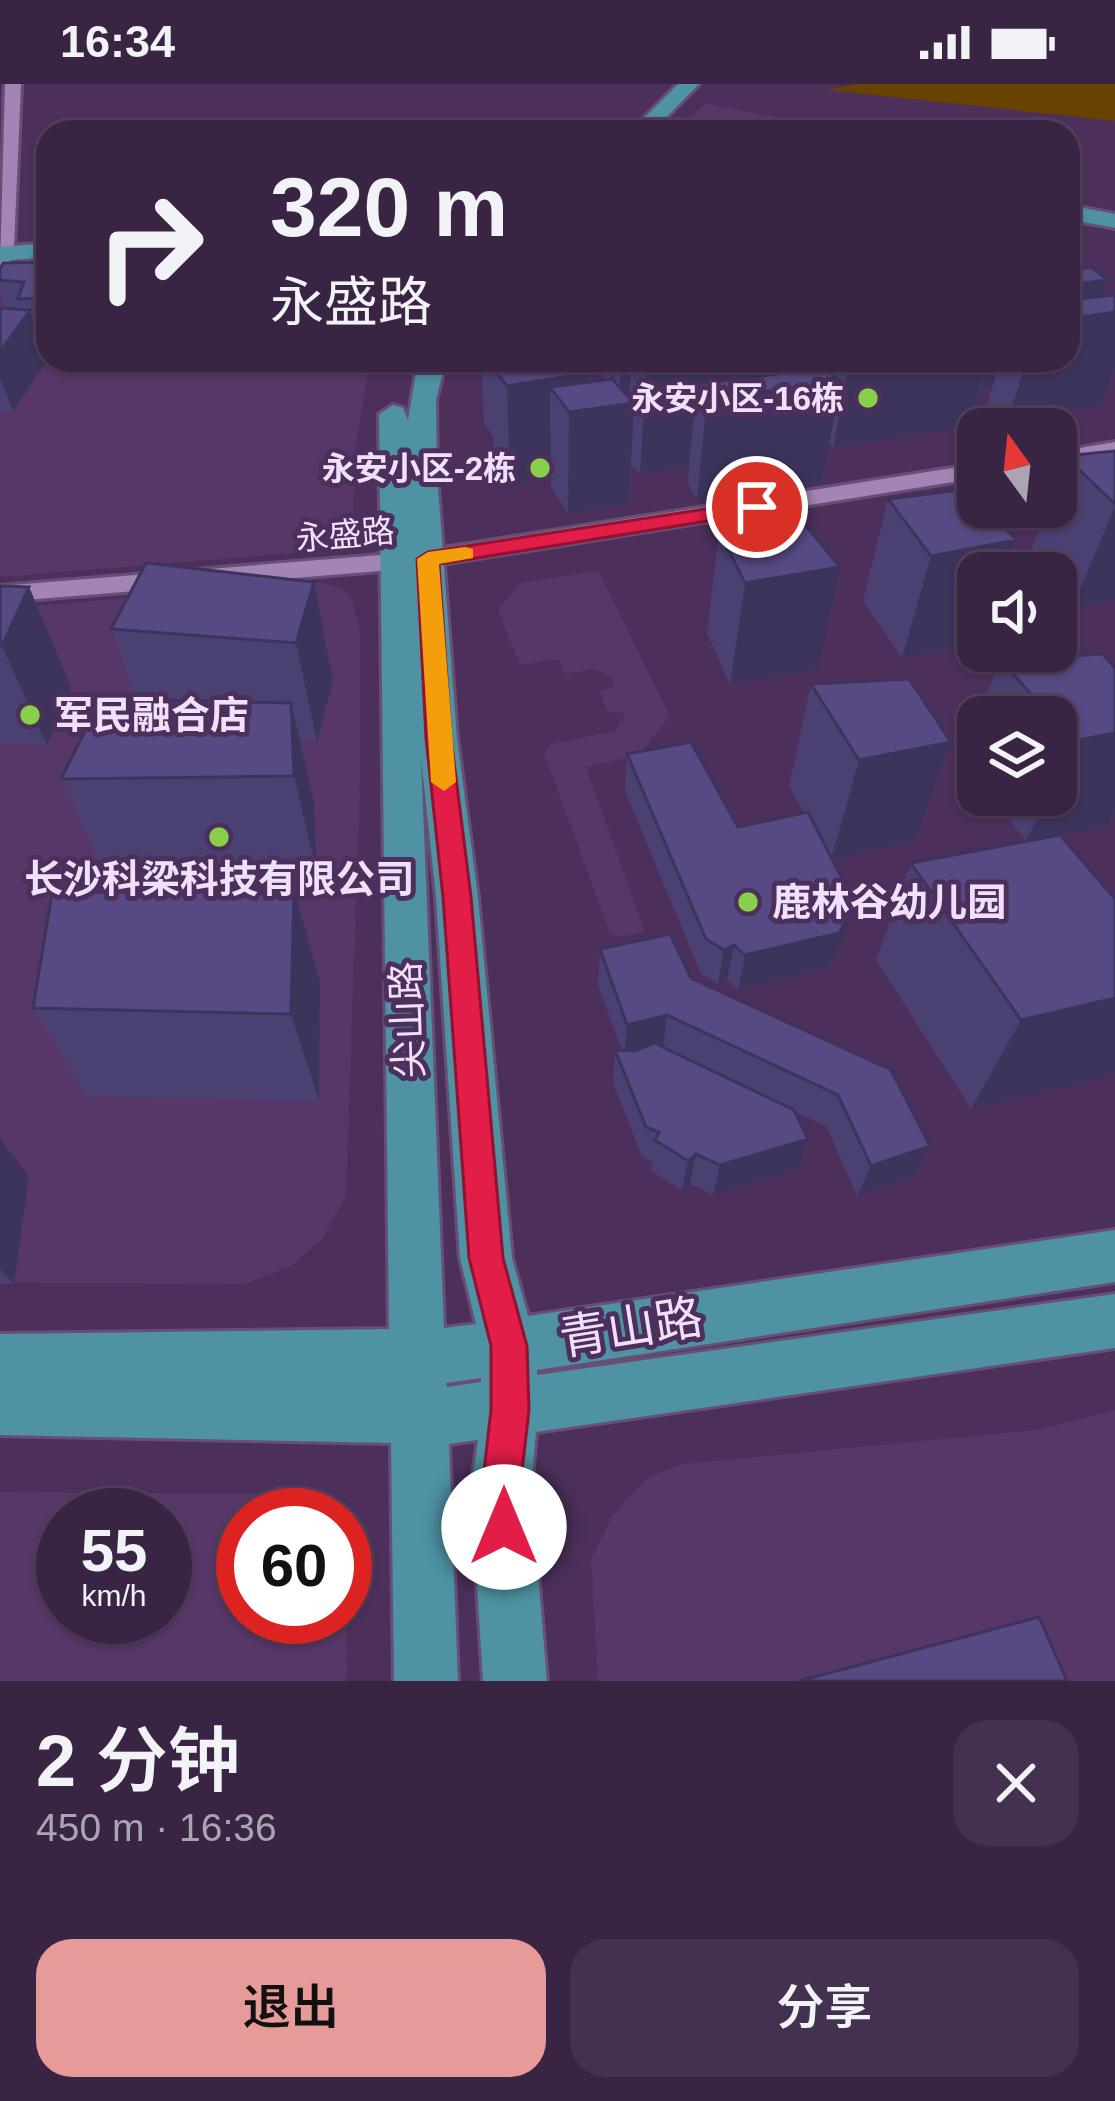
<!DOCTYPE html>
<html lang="zh">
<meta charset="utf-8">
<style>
:root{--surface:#392444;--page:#44304f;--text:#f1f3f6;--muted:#aba4b2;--line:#53415d;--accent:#e69b98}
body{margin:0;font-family:Arial,"Noto Sans SC",sans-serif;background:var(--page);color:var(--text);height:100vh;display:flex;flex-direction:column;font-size:45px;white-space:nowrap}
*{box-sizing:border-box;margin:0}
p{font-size:39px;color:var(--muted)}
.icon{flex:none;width:66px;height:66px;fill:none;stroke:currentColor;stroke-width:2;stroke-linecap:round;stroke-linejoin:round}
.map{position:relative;height:1597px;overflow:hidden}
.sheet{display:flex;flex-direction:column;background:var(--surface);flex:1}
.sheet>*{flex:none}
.hud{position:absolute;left:36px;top:36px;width:1044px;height:252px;border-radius:36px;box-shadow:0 3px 9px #0004,0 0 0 3px var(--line);background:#392444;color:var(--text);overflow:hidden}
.needle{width:78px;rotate:345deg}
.buttons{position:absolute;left:957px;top:324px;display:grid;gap:24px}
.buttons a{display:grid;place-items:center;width:120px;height:120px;border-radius:24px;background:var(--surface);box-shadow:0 3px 9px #0004,0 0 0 3px var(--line);font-size:60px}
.speed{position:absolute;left:36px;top:1404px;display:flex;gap:24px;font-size:60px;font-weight:700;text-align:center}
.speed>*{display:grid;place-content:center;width:156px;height:156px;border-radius:50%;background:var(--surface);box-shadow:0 3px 9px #0004,0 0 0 3px var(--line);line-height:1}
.speed small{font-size:30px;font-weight:400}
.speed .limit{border:18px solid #d22;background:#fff;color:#111}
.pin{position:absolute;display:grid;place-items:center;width:102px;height:102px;color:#fff;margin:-51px;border:6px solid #fff;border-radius:50%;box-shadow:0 3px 12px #0007}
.me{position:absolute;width:132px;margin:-66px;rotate:0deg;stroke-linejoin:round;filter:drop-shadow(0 0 9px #0008)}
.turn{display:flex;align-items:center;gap:42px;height:252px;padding:0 36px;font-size:54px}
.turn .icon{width:156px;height:156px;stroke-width:2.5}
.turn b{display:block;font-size:84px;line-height:102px}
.round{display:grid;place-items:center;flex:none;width:126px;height:126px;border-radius:36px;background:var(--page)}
.headline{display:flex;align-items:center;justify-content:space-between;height:204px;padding:0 36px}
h1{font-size:72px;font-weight:600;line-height:90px}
.primary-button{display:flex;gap:24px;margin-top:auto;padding:24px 36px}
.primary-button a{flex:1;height:138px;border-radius:36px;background:var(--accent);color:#111;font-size:48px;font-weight:600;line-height:138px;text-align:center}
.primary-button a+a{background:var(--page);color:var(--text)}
.status{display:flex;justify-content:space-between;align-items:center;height:84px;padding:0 60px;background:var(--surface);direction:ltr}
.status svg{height:33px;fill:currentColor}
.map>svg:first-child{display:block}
</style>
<div class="status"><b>16:34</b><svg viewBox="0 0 49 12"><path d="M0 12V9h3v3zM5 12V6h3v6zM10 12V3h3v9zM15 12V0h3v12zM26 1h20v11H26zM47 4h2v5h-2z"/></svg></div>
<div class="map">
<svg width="1115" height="1597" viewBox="0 0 1115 1597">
<rect width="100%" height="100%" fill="#4c305b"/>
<path fill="#573768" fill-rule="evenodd" d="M708,19v1l112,22 -9,6h-142z
M48,182v94h322l-15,90 -2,82 -18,12 -28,8 -307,25v-281l12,-17z
M598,487l72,145 -31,39 -53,12 59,165 -26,5 -9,-4 -66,-180 7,-9 64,-13 11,-19h-18l-9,-21 15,-5 -2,-8 -18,-9 -29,5 -6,-15 -39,6 -22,-55 23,-27z
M319,498l21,6 11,9 9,34v152l-14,412 -23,43 -32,28 -45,18 -246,-1v-674z
M1115,1326v271h-517l-7,-122 22,-44 33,-36 36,-15 355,-34z
M0,1408l277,2 29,21h-63v102h102v-21l2,85h-347zM165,1431v102h-102v-102z"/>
<path fill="#674200" d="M856,0h259v37l-289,-31z"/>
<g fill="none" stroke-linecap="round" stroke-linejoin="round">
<defs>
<path id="minor" d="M5,0h16l-7,163 -4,16 -10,6z
M1115,358v14l-59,10v-14z
M978,380v14l-561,90 -417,34v-16l417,-34z"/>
<path id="major" d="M678,0h21l-47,48h-22z
M1068,121l47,9v14l-47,-9z
M48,159v14l-48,4v-14z
M418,276h28l-10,40 1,74 20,264 21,159 34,361 16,58 587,-86v52l-578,88v5l578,-81v54l-579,84 -5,57 16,192h-64l-12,-192 7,-49 -29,4 9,237h-64l-3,-238 -391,-8v-101l389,-5 -10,-915 14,-9 10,3 5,12zM421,674l15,139 24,361 16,66 -32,4zM481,1294v4l-34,5 -1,-4z"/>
</defs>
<use href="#minor" stroke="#674f74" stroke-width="6"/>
<use href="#major" stroke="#674f74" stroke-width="6"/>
<use href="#minor" fill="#a384b5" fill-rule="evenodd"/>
<use href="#major" fill="#4e92a4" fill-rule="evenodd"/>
</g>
<path fill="#4b4072" d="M48,178v87h-5l4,12 -34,51h-13v-104h5l-5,-13v-26z
M1075,185l28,27 12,-1v74l-14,37 -94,16 -19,-19 4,-15 -12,2 -11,36 -136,22 -4,-5 -7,39 -125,17 -9,-15 1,-17 -49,7 -9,-10 -2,40 -61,9 -17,-26v-8l-41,7 -16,-23 -1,-27 -9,-13 -3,-63h106l1,22 15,-2v-20h465z
M1115,367v149l-42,7 -17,-19v-15h-13l-14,-16 18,-50h9v-25l9,-26z
M888,415l128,41 -12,33h-26v70l-76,15 -39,-57z
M719,447l99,138 -88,16 -23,-52z
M314,498l19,99 -16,61 -17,-1 14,61 3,71 -211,2 -45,-96 76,-79 -26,-71z
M0,502l29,1 42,100 -24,58 -47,-2z
M1000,576l115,8v144l-7,14 -82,15 -37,-46h67v-78h-77z
M811,600l140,58 -36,100 -82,18 11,80 -16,28 -90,22 -11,-11 -9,5 -17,-10 -76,-183 2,-37 111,73 66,-14 -15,-27z
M978,637v61l-16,-20z
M911,779l204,36 -144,210 -95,-149z
M600,865l91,29 239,168 -16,30 -57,20 -31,-70 -31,-14 2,58 -84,25 -23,-11 -8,6 -31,-19 1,-9 -10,-5 -29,-74 2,-33 7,1 -24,-67z
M320,898l-1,119 -232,-5 -54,-88z
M0,1055l29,37 -15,108h-14z"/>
<path fill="#3d345c" d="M1079,172l-9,29 38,-5 -12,35 19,-3v57l-14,37 -94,16 20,-62h41v-103z
M30,226l17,51 -34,51 -13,-35v-25z
M495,276h92l1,50 22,-3 1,-47h4l-2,46h6l2,-46h10l-2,44 5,-1 -5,101 -61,9 1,-101 -19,-25 1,92 -41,7 -3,-100 -12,-15z
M749,276h85l-5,24 12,-2 -19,100 -125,17 10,-101 -10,-14 -8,83 -49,7 6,-100z
M850,276h138l-19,66 -136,22z
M989,276h12l-9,28 -12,2z
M1115,422v94l-42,7z
M1016,456l-12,33h-26v70l-76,15 29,-102z
M840,483l-22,102 -88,16 15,-102z
M314,498l19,99 -16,61 -21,-99z
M29,503l42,100 -24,58 -45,-99z
M291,619l23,99 3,71 -23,-97z
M1115,649v79l-7,14 -82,15 22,-46h8v-18l17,-36z
M951,658l-36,100 -84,18 28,-100z
M294,805l26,93 -1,119 -28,-87z
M855,820l-11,36 -16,28 -90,22 7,-35z
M734,861l-7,34 -9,5 6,-34z
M1115,914v77l-144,34 50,-89z
M667,931l-4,34 -39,9 3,-33z
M0,1055l29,37 -15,108 -14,-15z
M808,1055l-11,31 -84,25 7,-30z
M930,1062l-16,30 -57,20 14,-30z
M696,1070l-6,30 -8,6 6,-29z"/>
<path fill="#574a84" stroke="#3d345c" stroke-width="3" d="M1068,163l11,9 -11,1z
M48,178v36l-30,1 6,-17 -24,-2v-11l3,-6z
M1091,183l17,13 -40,5v-15z
M1115,211v17l-47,7v-19z
M0,224l30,2 -30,42z
M514,276h66l8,13 -81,13 -18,-23z
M632,276h120l-106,14z
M825,284l16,14 -134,16 -10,-14z
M612,295l22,24 -65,9 -19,-25z
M1115,367v53l-50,-48z
M968,405l10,11v7h7l31,33 -85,16 -43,-57z
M801,436l39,47 -95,16 -26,-52z
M146,479l168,19 -18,61 -185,-14z
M0,502l29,1 -27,59h-2z
M1103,570l12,14v65l-42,8 -17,-19v-5h-4l-52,-57z
M909,595l42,63 -92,18 -48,-76z
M101,615l190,4 3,73 -233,3z
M691,658l47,85 70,-15 47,92 -16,29 -94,22 -11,-10 -10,5 -18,-11 -79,-185z
M1060,751l55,64v99l-94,22 -110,-157z
M294,805l-3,125 -258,-6 19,-115z
M670,850l21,44 200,92 39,76 -59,20 -33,-71 -171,-80 -40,10 -27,-76z
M654,959l140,67 14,29 -88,26 -24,-11 -8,7 -33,-21 4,-8 -13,-5 -31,-77 20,1z
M1039,1533l28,64h-268z"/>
<path fill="#e11d48" stroke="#92132f" stroke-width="3" d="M757,417l7,2v9l-325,52 12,174 20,159 32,361 24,88 2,64 -9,79 3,38 -5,14 -14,6 -14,-6 -8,-52 9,-79v-64l-22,-88 -26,-361 -17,-159 -9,-179 11,-7z"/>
<path fill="#f59e0b" d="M465,463l8,2v9l-34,6 17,218 -12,9 -13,-9 -14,-223 11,-7z"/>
<g fill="#89cf49" stroke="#4c305b" stroke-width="4.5">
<circle cx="868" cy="314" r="12"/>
<circle cx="540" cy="384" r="12"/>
<circle cx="30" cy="631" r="12"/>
<circle cx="219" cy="753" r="12"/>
<circle cx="748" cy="818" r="12"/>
</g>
<g text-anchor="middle" stroke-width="10" stroke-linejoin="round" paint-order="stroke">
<g font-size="33" font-weight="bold" fill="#f1e0fb" stroke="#4c305b" text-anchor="end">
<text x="844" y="326">永安小区-16栋</text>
<text x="516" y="396">永安小区-2栋</text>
</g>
<g font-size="33" fill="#f1e0fb" stroke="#4c305b">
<text transform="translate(345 450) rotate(-5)" y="12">永盛路</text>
</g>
<g font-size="39" font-weight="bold" fill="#f1e0fb" stroke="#4c305b" text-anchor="start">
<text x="54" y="645">军民融合店</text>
<text x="219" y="809" text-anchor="middle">长沙科梁科技有限公司</text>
<text x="772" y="832">鹿林谷幼儿园</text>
</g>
<g font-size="39" fill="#f1e0fb" stroke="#4c305b">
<text transform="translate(407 936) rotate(-92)" y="14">尖山路</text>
</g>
<g font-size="48" fill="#f1e0fb" stroke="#4c305b">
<text transform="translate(631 1243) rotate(-9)" y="17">青山路</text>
</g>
</g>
</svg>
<div class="buttons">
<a><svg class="needle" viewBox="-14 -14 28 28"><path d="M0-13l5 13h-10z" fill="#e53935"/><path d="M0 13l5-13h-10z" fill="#aba4b2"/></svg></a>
<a><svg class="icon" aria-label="sound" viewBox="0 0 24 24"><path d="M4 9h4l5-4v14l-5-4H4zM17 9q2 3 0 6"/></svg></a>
<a><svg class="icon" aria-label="layers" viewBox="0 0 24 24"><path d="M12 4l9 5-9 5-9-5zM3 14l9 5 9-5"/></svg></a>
</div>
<div class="speed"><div>55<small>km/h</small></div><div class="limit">60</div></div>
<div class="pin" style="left:757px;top:423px;background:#d93025"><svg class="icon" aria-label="arrive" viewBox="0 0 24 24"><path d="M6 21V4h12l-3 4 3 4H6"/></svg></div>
<svg class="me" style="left:504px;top:1443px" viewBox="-20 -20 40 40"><circle r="19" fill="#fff"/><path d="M0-13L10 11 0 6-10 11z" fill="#e11d48"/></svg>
<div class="hud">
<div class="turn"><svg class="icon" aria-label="right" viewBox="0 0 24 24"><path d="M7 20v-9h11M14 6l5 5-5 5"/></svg><div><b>320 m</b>永盛路</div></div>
</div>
</div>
<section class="sheet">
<div class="headline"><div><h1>2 分钟</h1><p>450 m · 16:36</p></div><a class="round"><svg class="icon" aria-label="close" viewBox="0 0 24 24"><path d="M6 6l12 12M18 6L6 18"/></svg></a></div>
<div class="primary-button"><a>退出</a><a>分享</a></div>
</section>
